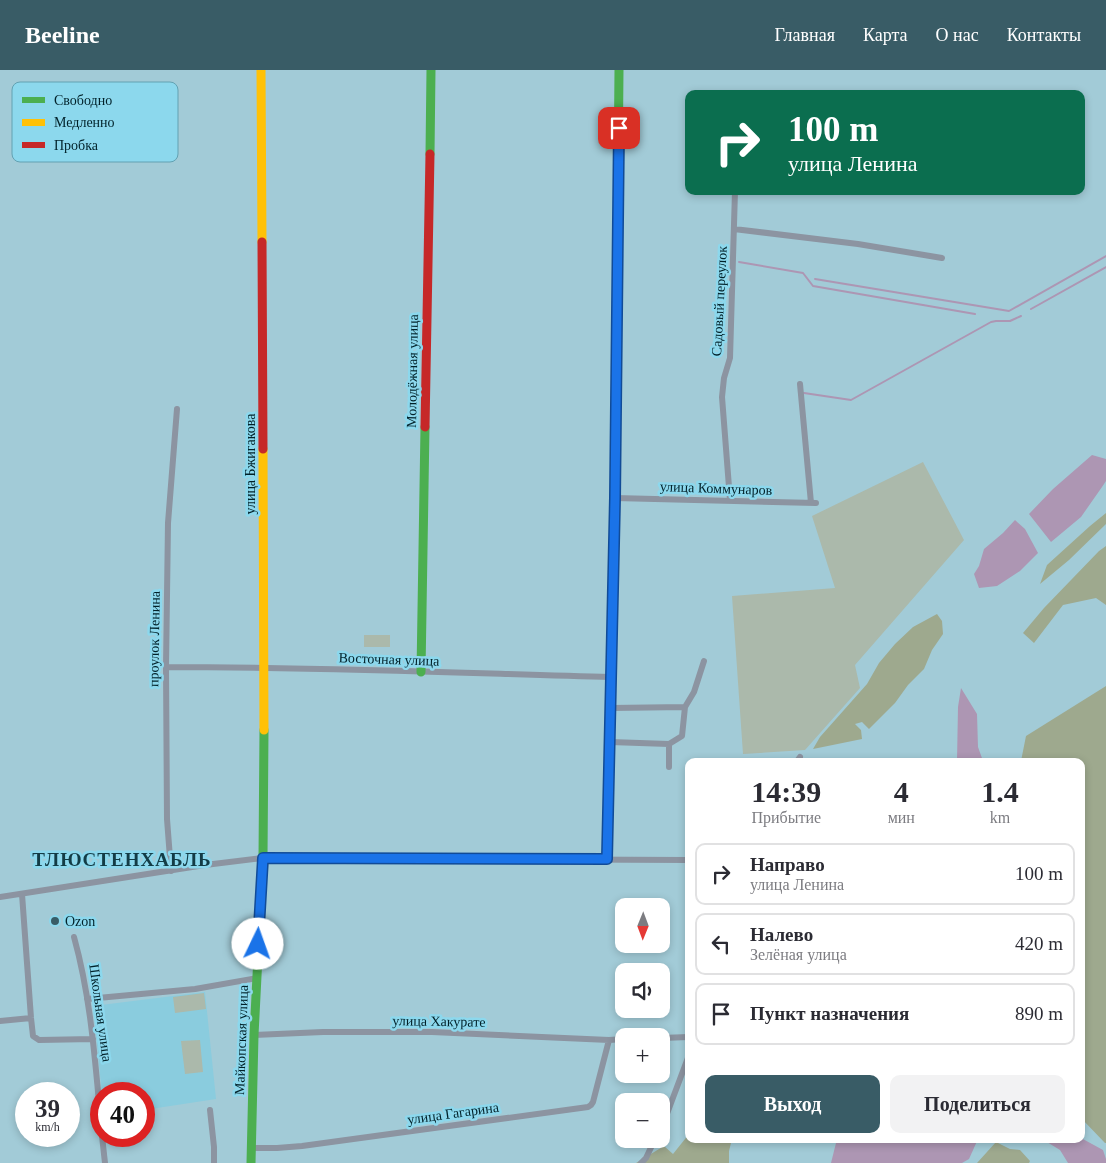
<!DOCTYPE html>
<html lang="ru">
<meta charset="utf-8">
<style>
:root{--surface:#fff;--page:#f2f2f3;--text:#2b2b33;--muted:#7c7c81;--line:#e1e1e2;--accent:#395c66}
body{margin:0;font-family:Georgia,serif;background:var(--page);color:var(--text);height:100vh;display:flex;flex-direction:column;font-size:19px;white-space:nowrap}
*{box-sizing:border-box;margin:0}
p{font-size:16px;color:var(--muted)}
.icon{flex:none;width:28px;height:28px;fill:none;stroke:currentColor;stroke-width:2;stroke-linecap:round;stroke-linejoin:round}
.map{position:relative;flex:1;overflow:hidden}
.sheet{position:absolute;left:685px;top:688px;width:400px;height:385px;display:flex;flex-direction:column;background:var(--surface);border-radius:10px;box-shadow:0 2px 8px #0003}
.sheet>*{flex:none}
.guide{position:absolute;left:685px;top:20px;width:400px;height:105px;border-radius:10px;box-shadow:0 2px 8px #0003;background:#0b6e4f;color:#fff;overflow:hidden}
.needle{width:32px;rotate:181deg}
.controls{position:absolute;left:615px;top:828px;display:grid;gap:10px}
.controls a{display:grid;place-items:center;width:55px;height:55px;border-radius:10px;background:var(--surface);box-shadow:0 2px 8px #0003;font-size:25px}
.speed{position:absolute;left:15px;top:1012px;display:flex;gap:10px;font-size:25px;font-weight:700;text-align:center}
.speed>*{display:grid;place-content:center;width:65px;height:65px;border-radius:50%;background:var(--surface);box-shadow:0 2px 8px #0003;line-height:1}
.speed small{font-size:12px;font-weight:400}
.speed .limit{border:8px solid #d22;background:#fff;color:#111}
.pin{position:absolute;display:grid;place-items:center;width:42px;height:42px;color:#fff;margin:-21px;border-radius:10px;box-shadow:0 2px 8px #0006}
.me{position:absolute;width:55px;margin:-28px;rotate:3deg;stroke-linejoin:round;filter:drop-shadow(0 0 4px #0008)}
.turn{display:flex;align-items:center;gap:18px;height:105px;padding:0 20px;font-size:22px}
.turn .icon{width:65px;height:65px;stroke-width:2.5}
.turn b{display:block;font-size:35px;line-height:42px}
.eta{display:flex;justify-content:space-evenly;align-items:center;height:85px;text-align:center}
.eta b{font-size:30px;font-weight:700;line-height:35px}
.button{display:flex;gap:10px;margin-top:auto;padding:10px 20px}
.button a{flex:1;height:58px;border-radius:10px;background:var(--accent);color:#fff;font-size:20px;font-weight:700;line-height:58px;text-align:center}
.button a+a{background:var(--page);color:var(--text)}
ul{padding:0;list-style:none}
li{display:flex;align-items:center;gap:15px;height:62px;margin:0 10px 8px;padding:0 10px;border:2px solid var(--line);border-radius:10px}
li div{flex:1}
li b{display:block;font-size:19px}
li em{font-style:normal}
header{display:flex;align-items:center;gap:30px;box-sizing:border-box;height:70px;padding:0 25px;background:var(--accent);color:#fff}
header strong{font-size:24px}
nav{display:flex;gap:28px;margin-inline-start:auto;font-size:18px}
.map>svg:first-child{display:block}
</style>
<header>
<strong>Beeline</strong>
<nav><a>Главная</a><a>Карта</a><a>О нас</a><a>Контакты</a></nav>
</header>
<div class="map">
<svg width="1106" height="1093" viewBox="0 0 1106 1093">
<rect width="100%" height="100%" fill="#a2cbd7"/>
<path fill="#8accde" d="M205,922l11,107 -72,11v-16h-42l-9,-88z"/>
<path fill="#abb9ab" d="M923,392l41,78 -109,125 5,23 -55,62 -62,4 -11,-158 103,-8 -23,-72z
M364,565h26v12h-26z
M204,923l2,16 -31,4 -2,-16z
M200,970l3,32 -18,2 -4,-33z"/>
<path fill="#9ea98e" d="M1106,443v11l-37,36 -29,24 7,-19 43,-39z
M1106,476v59l-10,-7 -33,7 -29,38 -11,-10 21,-25 55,-57z
M937,544l5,7 1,13 -11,16 -8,19 -16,16 -13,18 -26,26 -7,-7 -7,2 6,6 1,9 -49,10 7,-12 47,-53 12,-21 16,-19 18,-17z
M1106,616v457h-1l-24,-25v-357h-60l5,-25z
M689,1064v5h43l-3,12v12h-93l28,-17 9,8z
M996,1072l14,7 10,1 10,11 -1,2h-52z"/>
<path fill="#ad96b3" d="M1092,385l14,4v22l-4,6 -21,30 -30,25 -22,-28 24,-25z
M1015,450l10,9 13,24 -18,18 -23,15 -18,2 -5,-14 5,-8 5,-17 19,-16z
M961,618l16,26 1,33 5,14h-26l1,-54z
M1081,1068l22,12 3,9v4h-38l-8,-13 -18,-11z
M837,1069h141l-9,20 -7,4h-131z"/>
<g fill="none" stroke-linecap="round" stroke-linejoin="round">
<path stroke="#ad96b3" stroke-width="2" d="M739,192l64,11 10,13 162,28
M815,209l194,32 97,-55
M1031,239l75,-42
M804,323l47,7 140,-78 5,-1h14l11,-5"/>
<path stroke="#8c94a1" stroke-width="6" d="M734,159l124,15 84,14
M800,314l11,119
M615,428l201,5
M730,430l-8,-103 2,-19 6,-20 5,-167
M166,597c148,0 297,6 445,10
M611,638l74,-1 9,-15 10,-31
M610,672l59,2v23
M669,674l13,-8 3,-29
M797,691l3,-4
M171,801l-4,-52 -1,-152 2,-144 9,-114
M22,824l9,124 2,18 6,4 54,-1
M0,827l205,-32 58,-7 426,2
M74,867c17,61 21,124 27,187
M87,929l108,-10 62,-11
M0,951l31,-3
M254,965l69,-3h109l177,8 15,-1
M661,968l28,-1
M210,1040l4,37v16
M661,1057l4,-8 24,-64
M102,1066l3,27
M251,1078h26l25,-2 286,-39 3,-2 2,-3 16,-62
M641,1093l5,-5 9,-19"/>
<path stroke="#4caf50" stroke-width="9" d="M430,84l1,-84
M615,450l4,-450
M421,602l4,-245
M251,1093l3,-128 9,-177 1,-128"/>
<path stroke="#ffc107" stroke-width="9" d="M261,0l1,172
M263,379l1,281"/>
<path stroke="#c62828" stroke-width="9" d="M262,172l1,207
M425,357l5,-273
M607,789l8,-339"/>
</g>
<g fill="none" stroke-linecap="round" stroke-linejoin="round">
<defs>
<path id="route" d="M258,874l5,-86 344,1 8,-361 4,-370"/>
</defs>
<use href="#route" stroke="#114b97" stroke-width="12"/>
<use href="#route" stroke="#1a73e8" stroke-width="9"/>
</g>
<circle fill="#395c66" stroke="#8cd8ed" stroke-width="2" cx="55" cy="851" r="5"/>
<g text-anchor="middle" stroke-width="5" stroke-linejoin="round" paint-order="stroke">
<g font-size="14" fill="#012129" stroke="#8cd8ed">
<text transform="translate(719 231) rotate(-87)" y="5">Садовый переулок</text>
<text transform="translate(412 301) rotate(-89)" y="5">Молодёжная улица</text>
<text transform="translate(250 394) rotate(-90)" y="5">улица Бжигакова</text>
<text transform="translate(716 418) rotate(2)" y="5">улица Коммунаров</text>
<text transform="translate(154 569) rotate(-89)" y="5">проулок Ленина</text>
<text transform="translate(389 589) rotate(2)" y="5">Восточная улица</text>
<text transform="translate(101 943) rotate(82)" y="5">Школьная улица</text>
<text transform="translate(439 951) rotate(1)" y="5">улица Хакурате</text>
<text transform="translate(241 970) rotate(-88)" y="5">Майкопская улица</text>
<text transform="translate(453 1043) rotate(-8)" y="5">улица Гагарина</text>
</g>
<g font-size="14" fill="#012129" stroke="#8cd8ed" text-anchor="start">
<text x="65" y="856">Ozon</text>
</g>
<g font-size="19" font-weight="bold" letter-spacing="1" fill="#133c46" stroke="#8cd8ed">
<text x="122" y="796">ТЛЮСТЕНХАБЛЬ</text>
</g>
</g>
<rect x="12" y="12" width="166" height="80" rx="8" fill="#8cd8ed" stroke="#62a1b2" stroke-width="1"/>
<rect x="22" y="27" width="23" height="6" fill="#4caf50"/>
<rect x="22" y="49" width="23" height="7" fill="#ffc107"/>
<rect x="22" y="72" width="23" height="6" fill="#c62828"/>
<g font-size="14" fill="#012129">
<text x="54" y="35">Свободно</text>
<text x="54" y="57">Медленно</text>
<text x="54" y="80">Пробка</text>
</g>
</svg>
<div class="controls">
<a><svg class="needle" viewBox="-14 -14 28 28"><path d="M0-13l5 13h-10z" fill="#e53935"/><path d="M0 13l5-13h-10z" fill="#7c7c81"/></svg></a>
<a><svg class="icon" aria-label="sound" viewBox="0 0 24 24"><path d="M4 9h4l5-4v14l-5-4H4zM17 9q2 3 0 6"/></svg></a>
<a>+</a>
<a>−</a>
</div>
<div class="speed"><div>39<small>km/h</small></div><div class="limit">40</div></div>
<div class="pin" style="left:619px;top:58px;background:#d93025"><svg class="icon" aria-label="arrive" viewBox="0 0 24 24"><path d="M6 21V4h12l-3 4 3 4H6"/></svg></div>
<svg class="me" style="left:258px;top:874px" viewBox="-20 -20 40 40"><circle r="19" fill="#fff"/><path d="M0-13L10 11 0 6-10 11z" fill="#1a73e8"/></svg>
<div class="guide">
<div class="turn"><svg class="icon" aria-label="right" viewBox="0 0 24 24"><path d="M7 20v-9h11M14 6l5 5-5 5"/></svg><div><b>100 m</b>улица Ленина</div></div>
</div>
<section class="sheet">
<div class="eta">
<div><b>14:39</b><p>Прибытие</p></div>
<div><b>4</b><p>мин</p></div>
<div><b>1.4</b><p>km</p></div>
</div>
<ul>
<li><svg class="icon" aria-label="right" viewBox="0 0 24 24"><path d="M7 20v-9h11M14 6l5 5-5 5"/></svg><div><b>Направо</b><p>улица Ленина</p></div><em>100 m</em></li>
<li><svg class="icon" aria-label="left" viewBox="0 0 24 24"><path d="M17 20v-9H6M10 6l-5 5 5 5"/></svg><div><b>Налево</b><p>Зелёная улица</p></div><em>420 m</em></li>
<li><svg class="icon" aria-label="arrive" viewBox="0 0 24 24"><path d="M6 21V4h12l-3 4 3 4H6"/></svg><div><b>Пункт назначения</b></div><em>890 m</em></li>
</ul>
<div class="button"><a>Выход</a><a>Поделиться</a></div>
</section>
</div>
